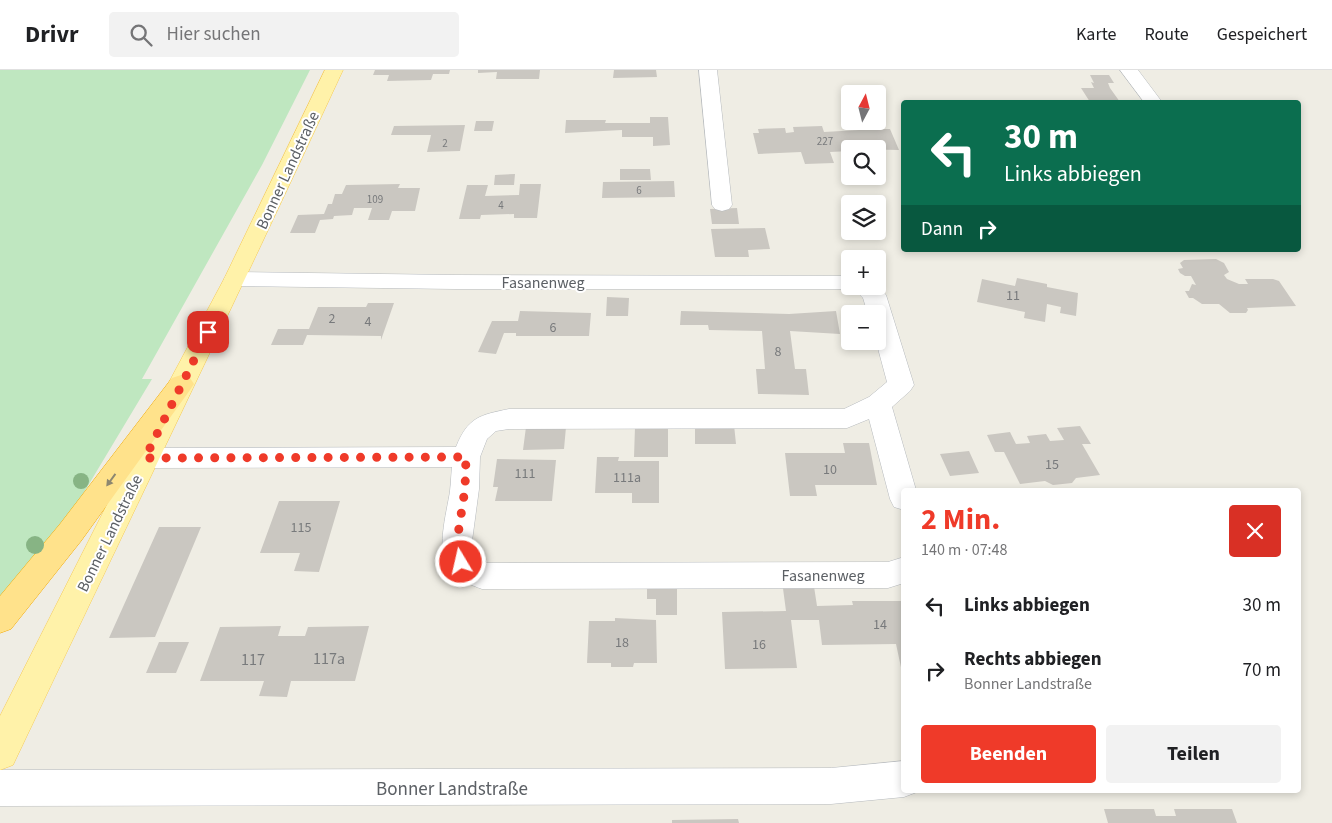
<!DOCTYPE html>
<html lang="de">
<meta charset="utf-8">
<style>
:root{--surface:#fff;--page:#f2f2f2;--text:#202124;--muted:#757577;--line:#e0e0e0;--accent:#ef3a29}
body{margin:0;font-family:"Source Sans 3",sans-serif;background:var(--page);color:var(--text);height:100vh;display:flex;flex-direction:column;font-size:19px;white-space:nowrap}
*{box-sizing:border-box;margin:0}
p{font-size:16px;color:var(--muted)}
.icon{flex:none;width:28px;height:28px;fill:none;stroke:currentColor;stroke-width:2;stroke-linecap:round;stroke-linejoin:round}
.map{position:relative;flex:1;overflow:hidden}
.drawer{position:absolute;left:901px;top:418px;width:400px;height:305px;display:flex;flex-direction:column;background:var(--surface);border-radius:5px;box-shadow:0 2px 8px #0003}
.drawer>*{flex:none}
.hud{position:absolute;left:901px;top:30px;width:400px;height:152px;border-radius:5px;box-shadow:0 2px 8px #0003;background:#0b6e4f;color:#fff;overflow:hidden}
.needle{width:32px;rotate:7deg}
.tools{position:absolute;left:841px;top:15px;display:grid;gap:10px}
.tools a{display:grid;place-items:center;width:45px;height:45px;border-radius:5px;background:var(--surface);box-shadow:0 2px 8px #0003;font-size:25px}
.pin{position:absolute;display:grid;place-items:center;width:42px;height:42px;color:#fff;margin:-21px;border-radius:10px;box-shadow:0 2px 8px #0006}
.me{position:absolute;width:55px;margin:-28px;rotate:351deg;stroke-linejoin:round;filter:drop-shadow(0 0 4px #0008)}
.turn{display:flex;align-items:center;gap:18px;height:105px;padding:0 20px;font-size:22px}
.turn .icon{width:65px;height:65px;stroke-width:2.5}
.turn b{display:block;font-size:35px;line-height:42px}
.then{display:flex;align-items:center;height:48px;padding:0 20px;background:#0003;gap:10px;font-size:19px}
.round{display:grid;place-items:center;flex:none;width:52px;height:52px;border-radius:5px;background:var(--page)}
.overview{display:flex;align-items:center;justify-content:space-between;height:85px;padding:0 20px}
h1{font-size:30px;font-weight:700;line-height:38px;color:var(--accent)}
.cta{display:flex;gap:10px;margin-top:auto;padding:10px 20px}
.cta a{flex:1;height:58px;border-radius:5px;background:var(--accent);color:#fff;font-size:20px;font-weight:700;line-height:58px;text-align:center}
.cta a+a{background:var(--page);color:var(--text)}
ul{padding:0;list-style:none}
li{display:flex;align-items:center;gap:15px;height:65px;padding:0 20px}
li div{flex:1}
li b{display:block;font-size:19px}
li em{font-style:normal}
header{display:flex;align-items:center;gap:30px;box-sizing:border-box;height:70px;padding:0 25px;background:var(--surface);border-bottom:1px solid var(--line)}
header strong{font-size:24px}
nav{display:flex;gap:28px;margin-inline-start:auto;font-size:18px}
.search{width:350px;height:45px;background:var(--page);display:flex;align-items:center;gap:12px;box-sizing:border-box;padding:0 18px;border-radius:5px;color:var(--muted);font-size:19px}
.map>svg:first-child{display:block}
</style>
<header>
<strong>Drivr</strong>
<div class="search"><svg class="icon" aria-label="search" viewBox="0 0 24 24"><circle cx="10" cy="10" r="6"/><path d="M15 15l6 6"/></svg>Hier suchen</div>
<nav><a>Karte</a><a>Route</a><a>Gespeichert</a></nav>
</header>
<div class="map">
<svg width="1332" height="753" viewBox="0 0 1332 753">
<rect width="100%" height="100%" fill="#efede4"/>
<path fill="#bfe7c0" d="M0,0h310l-48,95 -120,214h10l-75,125 -77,97z"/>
<path fill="#cac7c1" d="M375,0h75l-1,4h-16l-2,6 -44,1 2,-6h-16z
M478,0h62l-1,9h-43l1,-7 -19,1z
M614,0h42l1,7 -44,1z
M1090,5h19l5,8h-6l2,5 10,14h-30l-9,-14h13l-3,-6 3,1z
M878,45l6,14h6l9,21 -49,-1v2l-20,1 4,11 -29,1 -4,-12 -43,2 -5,-21h6l-1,-4 27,-1 1,5 8,-1 -1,-5 29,-1 2,6 35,-2 -4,-9h23z
M650,47h18l2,28 -17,1v-9h-31v-7l-57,3 1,-13h40l-1,3h45z
M476,51h18l-2,10h-18z
M465,55l-5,26 -33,1 4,-17h-40l3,-9z
M620,99h30l1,11h-31z
M515,104l-1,11h-20l1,-10z
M674,111l1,16 -73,1 1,-16z
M400,114l-2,4h22l-5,23h-23l-3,9h-21l4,-12h-18l-2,7 -18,1 -1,3 -13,1 -5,13h-25l8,-18 26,-1 4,-10h4l3,-10h7l4,-9z
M520,114h21l-4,34h-23v-4l-33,1 -1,4h-21l8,-34h21l-3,11 34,-1z
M737,138l2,16h-27l-2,-15z
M765,158l5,21 -22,1 1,7h-34l-4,-28z
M1216,189l8,4 5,9 -5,3 3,4 12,5h9l-3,-5h28l6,2 17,25 -49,2 1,2 -2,3h-16l-11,-9h-17l-9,-6h-4l-4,-7h4l3,-7 4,1 -5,-9h-6l-5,-3 -2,-4 5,-1 -3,-5 4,-3z
M1017,208l30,6v3l31,6 -2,23 -16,-3 1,-6 -14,-3 -2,18 -21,-4 1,-6 -48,-10 5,-23 33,7z
M607,227l22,1 -1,18h-22z
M368,233h26l-13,37v-4l-74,-1 -4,10h-32l7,-16h31l9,-22h48z
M520,241l71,2 -2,23h-73v-3h-12l-8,21 -18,-2 14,-31h26z
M681,241l108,3 47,-3 4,23 -50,-3 5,38h11l3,26 -51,-1 -2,-25h9l-3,-38 -53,-1 -1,-5h-28z
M695,355h39l2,19h-41z
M1080,356l11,18h-9l18,31 -24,3 -4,5 -19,2 -8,-4 -25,3 -16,-32h-9l-8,-17 23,-3 6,12 14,-1 -3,-7 19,-2 4,7 14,-1 -7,-12z
M526,357h40l-2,22 -41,1z
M635,357h33v30h-34z
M843,373h26l8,42h-62l2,11h-27l-5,-43h60z
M969,381l10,22 -29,3 -10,-22z
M597,387h22l-1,4h41v42h-27v-10h-37z
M497,389l59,1 -4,41h-57l3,-14h-5z
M279,431h61l-21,71 -25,-1 6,-18h-40z
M159,457h42l-46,110 -46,1z
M813,510l4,26 36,-1 -1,-4h52v71h-2l-6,-28 -74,1 -3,-25h-28l6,48 -72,1 -3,-57 64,-1 -4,-30z
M647,512l30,1v32h-21v-16h-9z
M615,548l41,2 1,43h-23l-1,4h-22v-4h-24l2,-42h26z
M281,556l-3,10h27l3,-9 61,-1 -14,55h-64l-4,16 -28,-1 5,-15h-64l20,-54z
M159,572h30l-13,31h-30z
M1104,739h50l2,7h20l-2,-7h58l5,14h-129z
M738,749l1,4h-67v-3z"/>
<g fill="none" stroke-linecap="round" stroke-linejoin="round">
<defs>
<path id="minor" d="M699,0h18l15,135 -3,4 -7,2 -7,-2 -3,-4z
M1120,0h18l24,32h-18z
M235,202l220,3 395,1v10h28l8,9 28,90 -4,6 -18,16 24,83h-12v20l-10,-3 -4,-8 -21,-80 -22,9 -338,1 -13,2 -9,8 -7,18 -1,32 -7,52 3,14 12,8 401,-1 16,-5v26l-16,5 -406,1c-11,-4 -23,-9 -31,-18 -17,-16 -4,-59 -1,-80 1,-8 1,-16 2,-24l-307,1 -10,-3 -4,-7 4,-7 10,-3 311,-1c12,-30 24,-32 53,-38h335l25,-12 18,-15 -11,-41h2v-27h-10l-5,-16 -9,-9h-399l-220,-3 -8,-2 -3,-5 3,-5z
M904,691v29h14l-1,2 -13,5 -73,7 -831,2v-36l831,-2z"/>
<path id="major" d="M325,0h18c-108,233 -220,463 -330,695l-13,5v-54l168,-332 56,-105z"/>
<path id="highway" d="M181,305l9,3 4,6 -4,6 -109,151 -70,88 -11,4v-37l60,-72 112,-146z"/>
</defs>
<use href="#minor" stroke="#b6babe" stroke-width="1"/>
<use href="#major" stroke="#f6ca55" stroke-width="1"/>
<use href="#highway" stroke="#f3a800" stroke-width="1"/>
<use href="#minor" fill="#fff" fill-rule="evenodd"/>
<use href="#major" fill="#fff2a9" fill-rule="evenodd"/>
<use href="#highway" fill="#ffe28b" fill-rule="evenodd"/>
</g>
<g fill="#87b484">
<circle cx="81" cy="411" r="8"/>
<circle cx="35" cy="475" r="9"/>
</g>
<defs><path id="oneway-solid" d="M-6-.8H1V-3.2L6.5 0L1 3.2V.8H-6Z" transform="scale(1.25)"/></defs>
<use fill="#8d8770" href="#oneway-solid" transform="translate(111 410) rotate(126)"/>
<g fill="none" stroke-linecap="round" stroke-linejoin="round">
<path stroke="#ef3a29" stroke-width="9" stroke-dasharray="0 16.2" d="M208,262l-63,126 321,-1 -1,32 -8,52 4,21"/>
</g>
<g text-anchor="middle" stroke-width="4" stroke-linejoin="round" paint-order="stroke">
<g font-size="11" fill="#787a7c">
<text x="825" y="75">227</text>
<text x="445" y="77">2</text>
<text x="639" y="124">6</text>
<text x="375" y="133">109</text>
<text x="501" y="139">4</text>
</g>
<g font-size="14" fill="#787a7c">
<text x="1013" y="230">11</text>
<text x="332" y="253">2</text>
<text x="368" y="256">4</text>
<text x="553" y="262">6</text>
<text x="778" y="286">8</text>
<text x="1052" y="399">15</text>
<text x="830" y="404">10</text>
<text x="525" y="408">111</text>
<text x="627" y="412">111a</text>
<text x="301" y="462">115</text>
<text x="880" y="559">14</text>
<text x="622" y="577">18</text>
<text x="759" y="579">16</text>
</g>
<g font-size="16" fill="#5c6065" stroke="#fff">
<text transform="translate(287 100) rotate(-65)" y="6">Bonner Landstraße</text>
<text x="543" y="218">Fasanenweg</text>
<text transform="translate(109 463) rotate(-64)" y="6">Bonner Landstraße</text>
<text x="823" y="511">Fasanenweg</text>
</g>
<g font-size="16" fill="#787a7c">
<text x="329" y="594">117a</text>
<text x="253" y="595">117</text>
</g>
<g font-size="19" fill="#5c6065" stroke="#fff">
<text x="452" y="725">Bonner Landstraße</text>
</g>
</g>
</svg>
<div class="tools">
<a><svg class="needle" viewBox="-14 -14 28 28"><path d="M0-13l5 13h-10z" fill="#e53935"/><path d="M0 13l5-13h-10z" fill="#757577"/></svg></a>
<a><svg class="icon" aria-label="search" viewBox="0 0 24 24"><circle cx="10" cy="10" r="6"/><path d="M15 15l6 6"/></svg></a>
<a><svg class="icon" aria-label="layers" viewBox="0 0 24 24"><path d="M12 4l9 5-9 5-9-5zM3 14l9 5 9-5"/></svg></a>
<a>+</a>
<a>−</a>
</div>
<div class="pin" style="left:208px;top:262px;background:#d93025"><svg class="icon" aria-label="arrive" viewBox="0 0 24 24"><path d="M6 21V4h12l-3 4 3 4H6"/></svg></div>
<svg class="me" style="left:461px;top:492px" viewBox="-20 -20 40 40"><circle r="17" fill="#ef3a29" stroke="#fff" stroke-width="3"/><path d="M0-11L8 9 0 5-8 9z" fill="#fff"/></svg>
<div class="hud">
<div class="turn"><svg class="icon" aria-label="left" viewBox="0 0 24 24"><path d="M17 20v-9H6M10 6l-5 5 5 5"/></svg><div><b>30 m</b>Links abbiegen</div></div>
<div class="then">Dann<svg class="icon" aria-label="right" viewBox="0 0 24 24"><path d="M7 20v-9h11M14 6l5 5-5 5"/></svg></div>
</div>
<section class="drawer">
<div class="overview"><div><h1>2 Min.</h1><p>140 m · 07:48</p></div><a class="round" style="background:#d93025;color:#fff"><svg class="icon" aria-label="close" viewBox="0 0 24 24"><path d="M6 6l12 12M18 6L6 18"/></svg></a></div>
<ul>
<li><svg class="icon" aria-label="left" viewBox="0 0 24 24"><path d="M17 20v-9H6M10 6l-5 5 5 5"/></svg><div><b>Links abbiegen</b></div><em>30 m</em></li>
<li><svg class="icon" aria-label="right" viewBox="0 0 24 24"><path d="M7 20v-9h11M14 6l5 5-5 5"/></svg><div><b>Rechts abbiegen</b><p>Bonner Landstraße</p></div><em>70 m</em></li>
</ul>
<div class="cta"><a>Beenden</a><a>Teilen</a></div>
</section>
</div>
